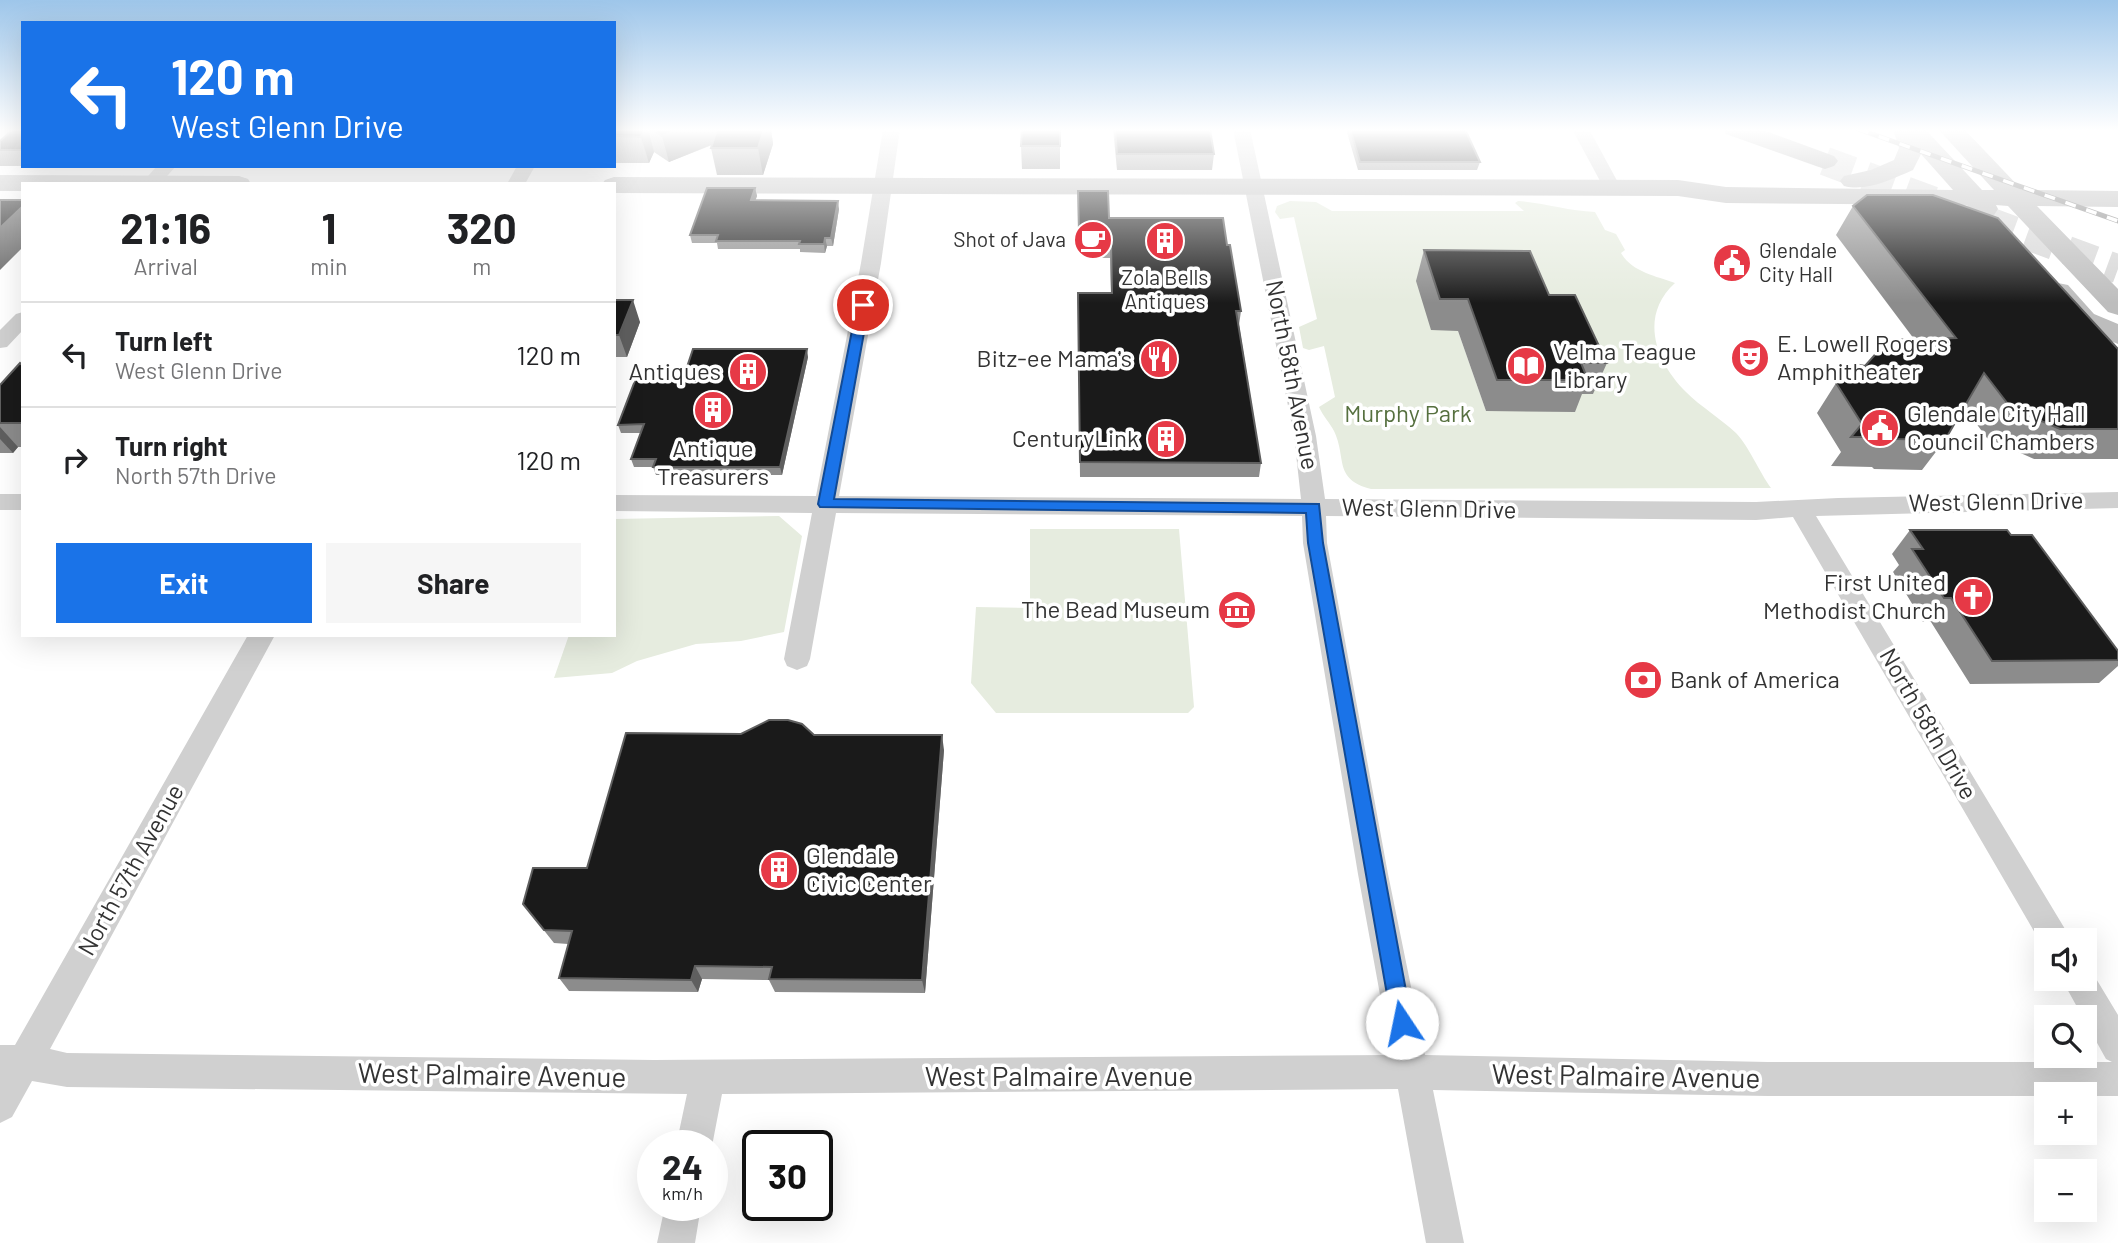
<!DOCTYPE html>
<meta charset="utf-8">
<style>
:root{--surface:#fff;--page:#f6f6f6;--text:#202124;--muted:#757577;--line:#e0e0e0;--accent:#1a73e8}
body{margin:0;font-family:Barlow,sans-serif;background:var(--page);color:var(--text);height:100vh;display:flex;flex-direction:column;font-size:26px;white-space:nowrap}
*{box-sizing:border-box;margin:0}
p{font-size:23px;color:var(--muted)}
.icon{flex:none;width:38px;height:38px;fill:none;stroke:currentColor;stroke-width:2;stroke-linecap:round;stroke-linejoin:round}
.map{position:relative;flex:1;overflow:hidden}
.sheet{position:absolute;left:21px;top:182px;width:595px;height:455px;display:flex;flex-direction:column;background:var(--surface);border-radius:0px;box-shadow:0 7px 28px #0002}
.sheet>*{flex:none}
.hud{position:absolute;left:21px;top:21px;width:595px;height:147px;border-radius:0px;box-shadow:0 7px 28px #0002;background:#1a73e8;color:#fff;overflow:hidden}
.tools{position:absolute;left:2034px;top:928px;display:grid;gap:14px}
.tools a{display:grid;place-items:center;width:63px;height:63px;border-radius:0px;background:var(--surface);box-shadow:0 7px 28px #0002;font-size:35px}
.speed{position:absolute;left:637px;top:1130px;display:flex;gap:14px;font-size:35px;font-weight:700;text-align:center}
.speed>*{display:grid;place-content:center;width:91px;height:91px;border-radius:50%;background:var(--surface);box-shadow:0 7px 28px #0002;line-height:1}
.speed small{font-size:18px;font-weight:400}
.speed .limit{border:4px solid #111;border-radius:10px;background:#fff;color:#111}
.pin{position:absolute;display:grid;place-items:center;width:60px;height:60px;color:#fff;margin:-30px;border:4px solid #fff;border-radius:50%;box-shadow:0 2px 7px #0007}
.me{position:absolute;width:77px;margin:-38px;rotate:349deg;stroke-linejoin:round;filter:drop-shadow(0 0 5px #0008)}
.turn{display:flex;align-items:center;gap:24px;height:147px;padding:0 35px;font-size:32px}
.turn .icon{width:91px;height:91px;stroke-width:2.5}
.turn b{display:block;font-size:49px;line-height:60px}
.eta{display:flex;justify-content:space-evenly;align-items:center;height:119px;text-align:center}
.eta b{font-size:42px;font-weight:700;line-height:49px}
.action{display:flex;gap:14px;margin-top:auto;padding:14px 35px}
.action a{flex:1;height:80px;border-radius:0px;background:var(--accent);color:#fff;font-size:28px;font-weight:700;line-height:80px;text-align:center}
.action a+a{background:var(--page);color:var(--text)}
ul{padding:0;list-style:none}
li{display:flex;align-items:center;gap:21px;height:105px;padding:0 35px;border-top:2px solid var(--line)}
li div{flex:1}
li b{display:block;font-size:26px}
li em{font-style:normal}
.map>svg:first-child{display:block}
</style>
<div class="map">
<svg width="2118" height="1243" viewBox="0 0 2118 1243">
<rect width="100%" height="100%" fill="#fff"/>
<path fill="#e6ecdf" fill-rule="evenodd" d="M1290,201l26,1 16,9h192l-9,-8 3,-2c26,2 50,10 77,11l10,18 11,4 9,16 -4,3c11,19 35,23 54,30 -36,33 -20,78 11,109 15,15 34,26 50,41 12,12 24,40 35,55l-400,1c-38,-10 -24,-31 -37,-58 -4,-8 -11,-15 -15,-24l16,-10 -11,-51 -15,4 -6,-2 -4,-21 18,-8 -23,-102 -14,2 -5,-7 2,-6zM1563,326l-77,85 -28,-80z
M779,516l23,20 -18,96 -43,9 -45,3 -59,17 -25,12 -58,5 15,-43h45v-116z
M1030,529h149l15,178 -6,6h-192l-25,-30 5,-76 54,1z"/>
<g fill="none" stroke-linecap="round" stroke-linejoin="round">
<path stroke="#d6d6d6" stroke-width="29" stroke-dasharray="29 14" stroke-linecap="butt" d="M1825,161l293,108"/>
<path fill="#d0d0d0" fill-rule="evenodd" d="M883,129h17l-19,134 -42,233 462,3 -7,-63 -61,-307h17l66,307 9,63 431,3 82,-4 280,-6v16l-302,8 249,413 5,11h-24v12l-253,-435 -37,3 -430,-4 1,27 61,331 37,181 343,7h344l-6,-3 -45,-81h23v-13l5,2 29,48v81h-34v-2h-38v2h-278l-335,-6 31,153h-38l-28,-154 -676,5 -10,52h-36l11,-52 -620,-7 -35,-6 -20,36 -12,6v-78h15l233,-410h27l-225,414 17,4 587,7 737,-5 -33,-181 -55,-331 -1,-27 -466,-3 -26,146 -3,7 -10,4 -10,-4 -3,-7 28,-146 -198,-2v-16l202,1 45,-233z
M1572,129h17l32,59 -3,4h-12z
M157,166h19l-16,18h-19z
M517,166h18l-10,18h-18z
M23,312v18l-16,17 -7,1v-18l16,-16z
M0,494h23v16h-23z
M665,1206h36l-6,37h-38z"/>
<path fill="#bdbdbd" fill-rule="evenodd" d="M1893,129h32l57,61h12l-56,-61h26l58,61 96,1v16l-81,-1 81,83v26l-10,-3 -100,-106 -12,-1 2,4 -4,6c-13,3 -18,0 -27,-10l-241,-2 -48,-7 -1064,-3v-9h-12l3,-4 9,-3 1064,3 48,7 227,3 -32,-36 -8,16c-21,9 -46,22 -69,16l-4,-5 4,-5 27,-6 23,-10 5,-12z
M0,175l239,1 9,3 3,5h-228v7h-23z
M2058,283l10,2 26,29 24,10v20l-44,-18 -30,-35 4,-6z"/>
<path fill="#a2a2a2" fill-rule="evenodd" d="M1723,129h37l74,27 4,5 -4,5 -9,3 -9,-3 -90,-32z"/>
<defs>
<path id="rail" d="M1858,129l260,92"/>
</defs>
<use href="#rail" stroke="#888" stroke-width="5"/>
<use href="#rail" stroke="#fff" stroke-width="3.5" stroke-dasharray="11" stroke-linecap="butt"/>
</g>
<path fill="#8c8c8c" d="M23,129v37h-23v-25z
M614,129h157l2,15 -10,31h-46l-6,-27 1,-3 -43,17 -15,-10 -5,11h-35z
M1060,129v40h-38l-1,-23z
M1113,129h97l4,25 -2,16h-95z
M1346,129h119l15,33 -3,8h-119z
M206,166h88l-1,1z
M421,166h65l-65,1z
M755,188l2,8 -2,4 84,9 -6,37h-6l-2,7 -25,-1v-3h-82l-1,-6h-25l-2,-8z
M1078,191l31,27 118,27 14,66 -2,14 22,138 -2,14h-179l-2,-184h33l-1,-35h-10l1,-11 -22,-1z
M1853,206l265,143v110h-84l-47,-21 -23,-31 -19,33 -23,30 -48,-1 -2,-2 -41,-1 10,-14 -24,-39 19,-30 78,-44 -78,-104z
M1424,250l125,45 58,68 -14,31h-11l-7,18 -89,-1 -28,-80 -27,-1 -15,-49z
M614,300l26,22 -13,35h-13z
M808,357l-26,118h-126l-3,-8h-19l-3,-8 10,-26h-20l-3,-8 65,-46z
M23,366v81h-5l-5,6h-13v-68z
M1910,530l101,5 107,116v15l-19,17 -129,1 -39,-62h-8l-30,-50 6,-7 -7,-11z
M814,735l130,15 -19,243 -150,-1 -6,-12 -67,-1 -4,13 -129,-1 -10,-13 9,-34 -14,-1 -31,-39 64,-36z"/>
<path fill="#5f5f5f" d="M645,129h3l6,23 -5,11 -8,-26z
M678,129h48l2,9 -59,24 -7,-26z
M764,129h7l2,15 -10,31 -5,-27z
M755,188l2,8 -4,12 -2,-8z
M838,201l1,8 -6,37 -2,-8z
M23,206v41l-23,23v-42z
M825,238l2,8 -2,7 -1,-9z
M633,300l7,22 -13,35 -8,-22z
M807,349l1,8 -26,118 -2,-8z
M0,427l18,20 -5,6 -13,-14z
M942,735l2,15 -19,243 -3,-13z
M695,966l7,13 -4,13 -7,-12z"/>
<path fill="#1a1a1a" stroke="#5f5f5f" stroke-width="2" d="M13,129h10v21h-23v-9z
M614,129h31l-4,8 -27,-1z
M652,129h26l-16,7z
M717,129h47l-6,19h-47z
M1022,129h38v17h-39z
M1115,129h95l4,25h-97z
M1350,129h115l15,33h-120z
M707,188h48l-4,12 87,1 -7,37h-6l-1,6h-25l1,-3h-84l2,-6h-28z
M1078,191h30l1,27h114l4,27h3l11,66h-5l25,152 -181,-1 -2,-169h34l-1,-49h-10v-11l-22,-1z
M1867,195h66l65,23 120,131v80h-58l-49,-21 -27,-35 -39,67 -50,-1 -2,-2h-42l11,-13 -26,-41 19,-19 10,2 23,-26 68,-2 -103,-132z
M0,200h23v6l-23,22z
M1424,250l106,1 19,44h26l32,68h-26l7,17h-91l-29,-81h-28z
M614,300h19l-14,35h-5z
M693,349h114l-27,118h-127l3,-8h-25l13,-35 -26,1 18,-47 47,1z
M20,363l3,3v57h-23v-38z
M1910,530h97l4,5h21l86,116v9l-126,1 -41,-63h-7l-32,-49h11z
M769,720h19l14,4 12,11h128l-20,245 -153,-1 3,-12 -77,-1 -4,14 -132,-2 13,-47 -28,-1 -21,-26 10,-36h54l39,-135 115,1z"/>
<linearGradient id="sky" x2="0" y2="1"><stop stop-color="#9ec6ea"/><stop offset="0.43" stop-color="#fff"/><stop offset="1" stop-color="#fff" stop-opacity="0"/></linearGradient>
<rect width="2118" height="303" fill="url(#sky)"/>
<path fill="#1a73e8" stroke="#114b97" stroke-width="2" d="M863,302l6,3 -35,194 485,5 4,39 89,480 -3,7 -7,3 -7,-3 -3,-7 -84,-480 -2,-30 -486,-6 -2,-3 39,-199z"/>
<defs>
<symbol id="cafe-disc" viewBox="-11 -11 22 22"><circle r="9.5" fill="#e63946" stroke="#fff"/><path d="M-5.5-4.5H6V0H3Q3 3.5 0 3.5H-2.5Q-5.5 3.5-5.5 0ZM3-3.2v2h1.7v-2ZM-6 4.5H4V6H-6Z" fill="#fff"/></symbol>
<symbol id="building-disc" viewBox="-11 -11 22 22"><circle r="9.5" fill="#e63946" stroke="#fff"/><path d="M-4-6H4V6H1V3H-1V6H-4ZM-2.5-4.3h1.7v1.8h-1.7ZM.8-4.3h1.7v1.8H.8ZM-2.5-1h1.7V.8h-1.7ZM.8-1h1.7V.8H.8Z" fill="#fff"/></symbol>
<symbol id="civic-disc" viewBox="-11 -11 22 22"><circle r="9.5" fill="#e63946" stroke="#fff"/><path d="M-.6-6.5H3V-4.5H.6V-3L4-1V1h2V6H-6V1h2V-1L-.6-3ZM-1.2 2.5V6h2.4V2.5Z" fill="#fff"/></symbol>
<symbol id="theatre-disc" viewBox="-11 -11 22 22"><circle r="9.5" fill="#e63946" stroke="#fff"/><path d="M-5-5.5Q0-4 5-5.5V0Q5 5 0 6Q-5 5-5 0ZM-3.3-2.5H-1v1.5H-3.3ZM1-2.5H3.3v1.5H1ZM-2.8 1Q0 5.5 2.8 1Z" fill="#fff"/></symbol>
<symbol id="restaurant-disc" viewBox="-11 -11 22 22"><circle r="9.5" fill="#e63946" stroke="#fff"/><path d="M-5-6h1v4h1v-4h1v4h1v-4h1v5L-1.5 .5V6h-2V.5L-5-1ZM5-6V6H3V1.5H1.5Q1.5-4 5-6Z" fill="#fff"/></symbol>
<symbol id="library-disc" viewBox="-11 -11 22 22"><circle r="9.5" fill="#e63946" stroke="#fff"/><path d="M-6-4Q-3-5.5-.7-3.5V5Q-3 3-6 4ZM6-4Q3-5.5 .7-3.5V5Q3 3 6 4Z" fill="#fff"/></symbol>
<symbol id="church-disc" viewBox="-11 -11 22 22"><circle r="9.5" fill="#e63946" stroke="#fff"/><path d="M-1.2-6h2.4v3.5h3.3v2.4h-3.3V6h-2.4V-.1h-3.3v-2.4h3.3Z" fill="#fff"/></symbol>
<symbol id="museum-disc" viewBox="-11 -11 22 22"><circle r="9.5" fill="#e63946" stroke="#fff"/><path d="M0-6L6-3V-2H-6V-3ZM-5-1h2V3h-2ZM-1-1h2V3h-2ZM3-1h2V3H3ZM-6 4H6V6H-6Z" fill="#fff"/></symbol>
<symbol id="bank-disc" viewBox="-11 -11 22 22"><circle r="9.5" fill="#e63946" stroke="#fff"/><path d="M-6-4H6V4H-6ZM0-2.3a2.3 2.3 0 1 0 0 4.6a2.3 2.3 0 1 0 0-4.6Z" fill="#fff"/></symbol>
</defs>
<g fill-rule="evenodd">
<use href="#cafe-disc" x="1071" y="218" width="44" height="44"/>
<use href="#building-disc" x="1143" y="219" width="44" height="44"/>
<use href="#civic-disc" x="1710" y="241" width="44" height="44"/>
<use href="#theatre-disc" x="1728" y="336" width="44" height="44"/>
<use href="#restaurant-disc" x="1137" y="337" width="44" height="44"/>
<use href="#library-disc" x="1504" y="344" width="44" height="44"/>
<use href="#building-disc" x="726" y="350" width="44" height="44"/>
<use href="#building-disc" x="691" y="388" width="44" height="44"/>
<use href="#civic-disc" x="1858" y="406" width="44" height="44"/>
<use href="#building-disc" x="1144" y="417" width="44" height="44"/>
<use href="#church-disc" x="1951" y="575" width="44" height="44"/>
<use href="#museum-disc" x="1215" y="588" width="44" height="44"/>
<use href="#bank-disc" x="1621" y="658" width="44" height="44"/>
<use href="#building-disc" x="757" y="848" width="44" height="44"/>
</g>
<g text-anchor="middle" stroke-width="7" stroke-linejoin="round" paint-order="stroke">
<g font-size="21" fill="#333" stroke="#fff" text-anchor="end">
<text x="1066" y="247">Shot of Java</text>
<text x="1759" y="258" text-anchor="start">Glendale<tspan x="1759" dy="24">City Hall</tspan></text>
<text x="1165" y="285" text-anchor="middle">Zola Bells<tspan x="1165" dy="24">Antiques</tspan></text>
</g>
<g font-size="24" fill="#333" stroke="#fff" text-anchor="start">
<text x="1777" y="352">E. Lowell Rogers<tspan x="1777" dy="28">Amphitheater</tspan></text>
<text x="1553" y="360">Velma Teague<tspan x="1553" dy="28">Library</tspan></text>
<text x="1132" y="367" text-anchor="end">Bitz-ee Mama's</text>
<text x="721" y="380" text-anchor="end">Antiques</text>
<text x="1907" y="422">Glendale City Hall<tspan x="1907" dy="28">Council Chambers</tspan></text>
<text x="1139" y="447" text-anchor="end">CenturyLink</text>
<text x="713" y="457" text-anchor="middle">Antique<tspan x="713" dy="28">Treasurers</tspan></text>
<text x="1946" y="591" text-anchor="end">First United<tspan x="1946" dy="28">Methodist Church</tspan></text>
<text x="1210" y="618" text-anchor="end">The Bead Museum</text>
<text x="1670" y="688">Bank of America</text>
<text x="806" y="864">Glendale<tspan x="806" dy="28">Civic Center</tspan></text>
</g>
<g font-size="24" fill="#333" stroke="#fff">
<text transform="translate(1292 375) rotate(79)" y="8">North 58th Avenue</text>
<text transform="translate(1996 502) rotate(-1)" y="8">West Glenn Drive</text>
<text transform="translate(1429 509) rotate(1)" y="8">West Glenn Drive</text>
<text transform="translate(1928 724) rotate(60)" y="8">North 58th Drive</text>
<text transform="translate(131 870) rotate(-61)" y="8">North 57th Avenue</text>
</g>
<g font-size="24" fill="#56703f" stroke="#fff">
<text x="1408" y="422">Murphy Park</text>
</g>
<g font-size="28" fill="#333" stroke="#fff">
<text transform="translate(492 1075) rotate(1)" y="10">West Palmaire Avenue</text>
<text x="1059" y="1086">West Palmaire Avenue</text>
<text transform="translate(1626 1076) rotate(1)" y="10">West Palmaire Avenue</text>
</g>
</g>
</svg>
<div class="tools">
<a><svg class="icon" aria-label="sound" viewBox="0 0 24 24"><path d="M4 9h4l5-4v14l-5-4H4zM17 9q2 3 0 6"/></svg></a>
<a><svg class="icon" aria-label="search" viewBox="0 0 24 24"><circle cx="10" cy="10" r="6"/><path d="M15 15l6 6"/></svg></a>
<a>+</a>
<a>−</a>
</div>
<div class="speed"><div>24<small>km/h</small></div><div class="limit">30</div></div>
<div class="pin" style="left:863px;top:305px;background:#d93025"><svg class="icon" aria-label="arrive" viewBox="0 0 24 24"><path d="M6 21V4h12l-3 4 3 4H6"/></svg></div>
<svg class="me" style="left:1402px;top:1023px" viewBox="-20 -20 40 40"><circle r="19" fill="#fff"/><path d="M0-13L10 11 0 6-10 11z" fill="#1a73e8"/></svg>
<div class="hud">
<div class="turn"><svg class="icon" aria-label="left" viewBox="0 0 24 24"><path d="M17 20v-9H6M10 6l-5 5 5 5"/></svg><div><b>120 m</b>West Glenn Drive</div></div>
</div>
<section class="sheet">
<div class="eta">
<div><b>21:16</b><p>Arrival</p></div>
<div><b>1</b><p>min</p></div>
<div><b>320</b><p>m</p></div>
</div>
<ul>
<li><svg class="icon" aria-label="left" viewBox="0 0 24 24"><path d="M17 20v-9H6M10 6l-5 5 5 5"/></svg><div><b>Turn left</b><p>West Glenn Drive</p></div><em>120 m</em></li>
<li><svg class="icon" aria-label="right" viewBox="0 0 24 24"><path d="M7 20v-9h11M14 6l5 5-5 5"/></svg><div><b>Turn right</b><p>North 57th Drive</p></div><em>120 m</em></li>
</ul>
<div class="action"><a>Exit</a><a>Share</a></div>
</section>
</div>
